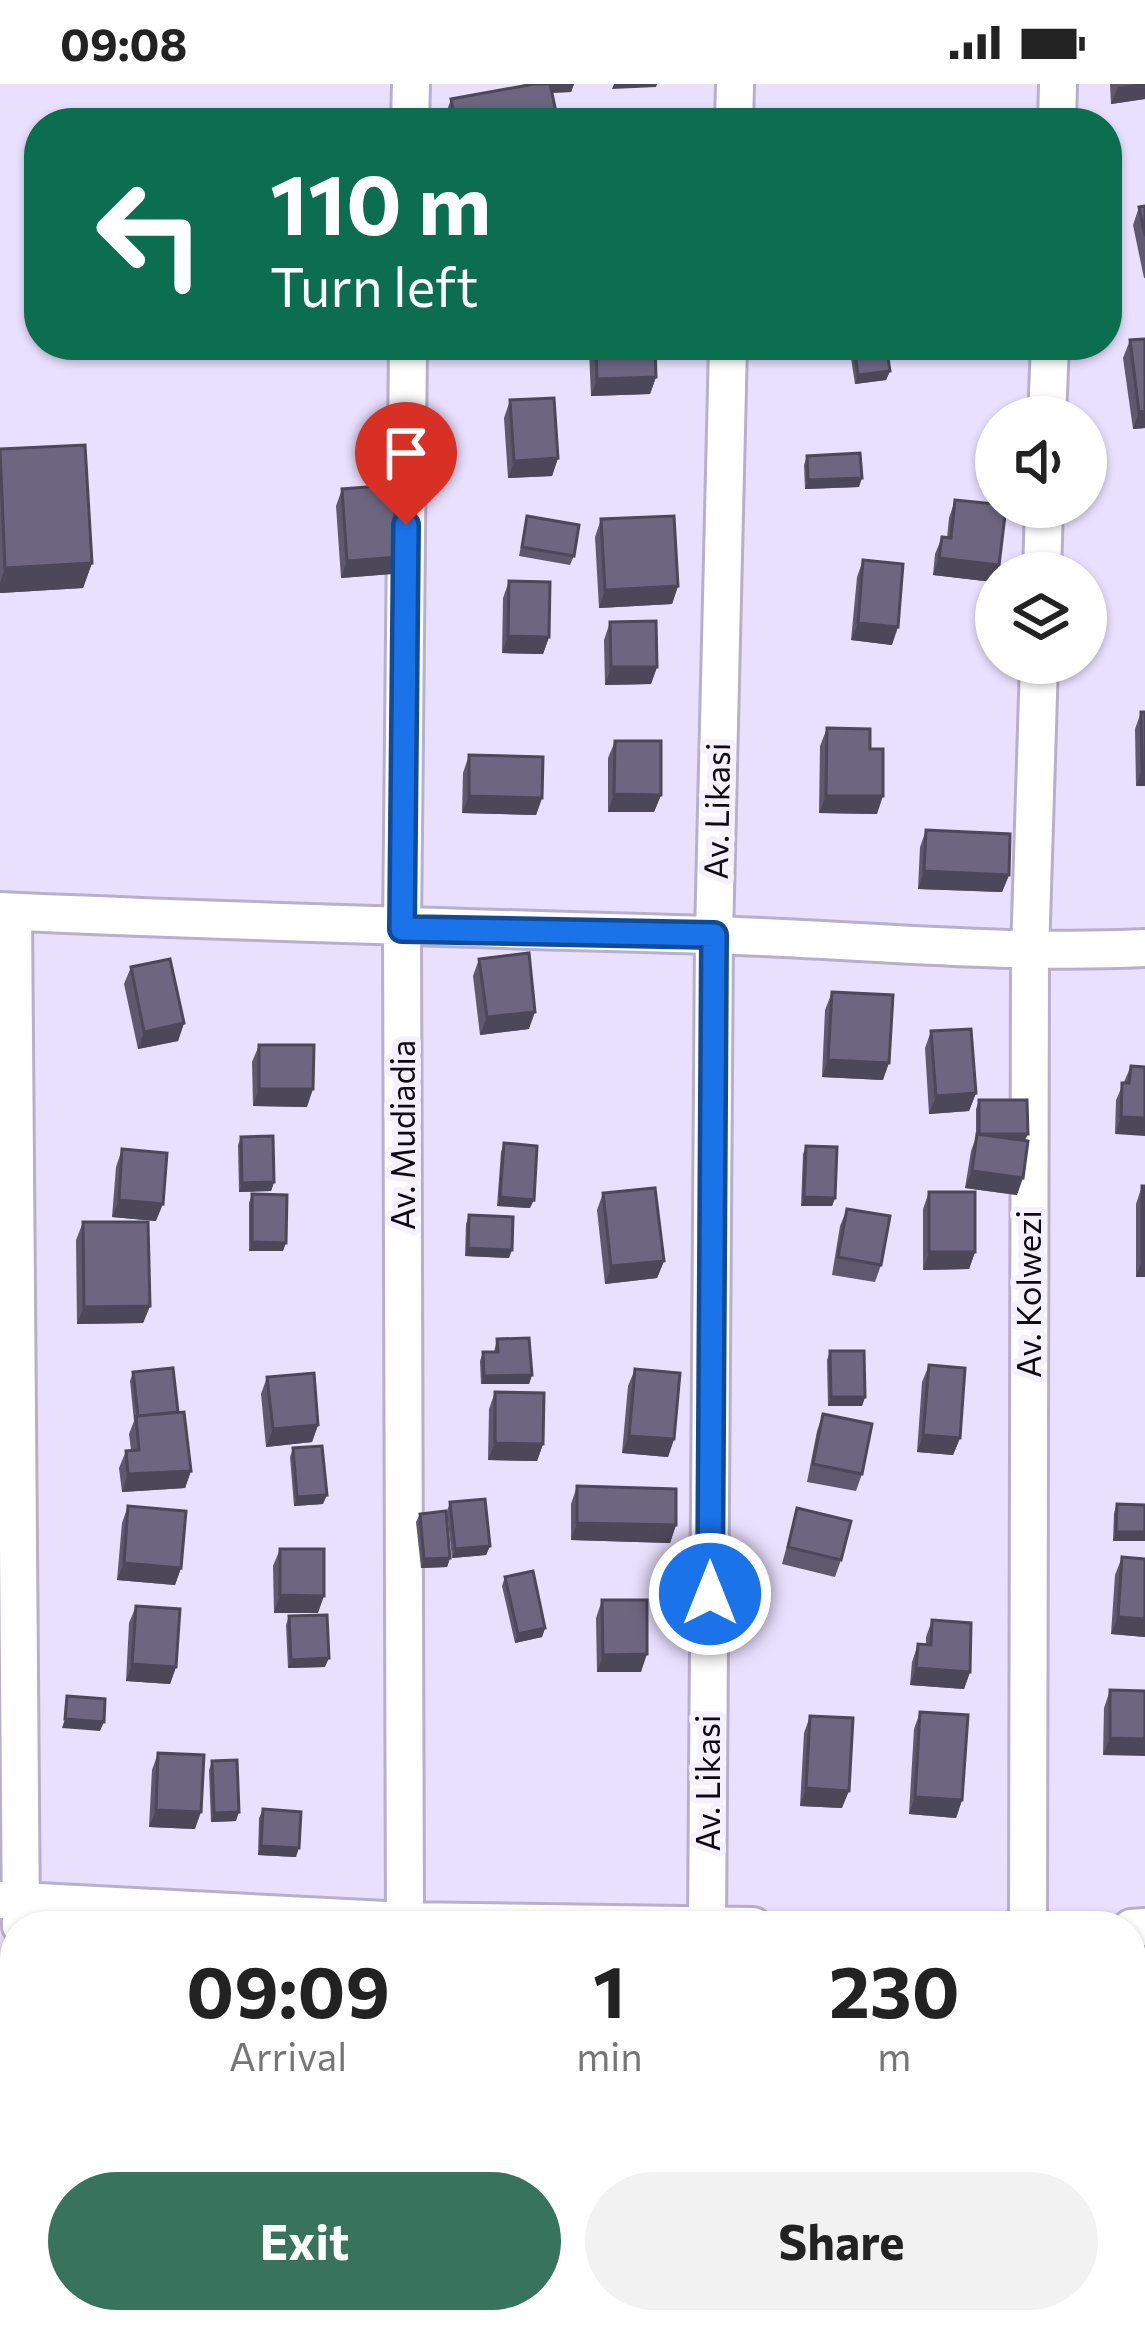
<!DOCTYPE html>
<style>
:root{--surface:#fff;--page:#f2f2f2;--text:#222;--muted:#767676;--accent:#38735d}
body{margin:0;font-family:Commissioner,sans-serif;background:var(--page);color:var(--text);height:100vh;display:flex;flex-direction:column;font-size:45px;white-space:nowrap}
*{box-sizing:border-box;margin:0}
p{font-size:39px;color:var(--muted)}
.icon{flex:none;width:66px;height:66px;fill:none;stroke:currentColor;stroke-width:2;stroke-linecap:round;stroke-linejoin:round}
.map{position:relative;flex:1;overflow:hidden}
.panel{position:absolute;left:0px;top:1827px;width:1146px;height:423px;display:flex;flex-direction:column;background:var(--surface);border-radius:48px 48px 0 0;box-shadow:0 3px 9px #0004}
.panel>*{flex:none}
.hud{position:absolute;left:24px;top:24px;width:1098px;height:252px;border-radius:48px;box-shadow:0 3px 9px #0004;background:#0b6e4f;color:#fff;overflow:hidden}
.buttons{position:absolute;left:975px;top:312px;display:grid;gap:24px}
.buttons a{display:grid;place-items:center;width:132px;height:132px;border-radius:50%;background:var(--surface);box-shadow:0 3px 9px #0004;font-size:60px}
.pin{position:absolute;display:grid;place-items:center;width:102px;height:102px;color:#fff;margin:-123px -51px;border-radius:50% 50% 50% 0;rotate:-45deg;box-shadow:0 0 12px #0007}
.pin .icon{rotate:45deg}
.me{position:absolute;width:132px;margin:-66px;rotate:0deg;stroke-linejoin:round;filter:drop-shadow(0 0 9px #0008)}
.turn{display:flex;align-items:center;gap:42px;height:252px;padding:0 48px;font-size:54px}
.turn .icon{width:156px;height:156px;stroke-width:2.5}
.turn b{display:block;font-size:84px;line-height:102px}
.eta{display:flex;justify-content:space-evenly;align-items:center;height:204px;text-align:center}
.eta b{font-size:72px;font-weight:700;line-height:84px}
.action{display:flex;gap:24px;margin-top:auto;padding:24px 48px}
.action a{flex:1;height:138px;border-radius:72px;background:var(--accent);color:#fff;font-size:48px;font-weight:700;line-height:138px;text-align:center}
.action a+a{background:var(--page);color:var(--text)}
.status{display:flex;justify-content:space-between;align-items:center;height:84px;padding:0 60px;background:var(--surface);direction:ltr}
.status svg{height:33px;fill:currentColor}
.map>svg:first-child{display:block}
</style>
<div class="status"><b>09:08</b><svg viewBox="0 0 49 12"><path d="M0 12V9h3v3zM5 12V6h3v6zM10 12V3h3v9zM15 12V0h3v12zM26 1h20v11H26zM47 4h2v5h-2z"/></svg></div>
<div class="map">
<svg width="1145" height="2248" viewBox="0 0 1145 2248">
<rect width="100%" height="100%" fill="#e9e0fe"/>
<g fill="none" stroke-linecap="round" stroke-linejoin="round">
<defs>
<path id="minor" d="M410,39l1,-39
M734,39l1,-39
M1057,39l1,-39
M1047,333l3,-72
M1042,489l2,-66
M0,827c236,11 473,17 709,24 146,4 290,20 436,13
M13,828l8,1014
M0,1816l405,21 348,5
M405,1842l-3,-997 6,-584
M707,1842l7,-991 14,-590
M1028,1842l2,-972 9,-291
M1131,1844l14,-1
M22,2235v13
M394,2248v-13
M698,2248v-13
M1025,2248v-13"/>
</defs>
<use href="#minor" stroke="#b8afcc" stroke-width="42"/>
<use href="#minor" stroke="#fff" stroke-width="36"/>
</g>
<path fill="#5f586e" d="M534,0h40l-3,8 -19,1v30h-106l-1,-7 6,-17z
M1110,0h35v15l-34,5z
M1145,122v72h-1l-11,-53 6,-18z
M1145,255v89l-12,1 -10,-71 7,-18z
M591,261h64l1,32 -6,17 -59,2 -2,-45z
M849,261h37l4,26 -4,9 -31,4z
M510,316l48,58 -6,18 -44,2 -4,-60z
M0,365l92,114 -9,25 -83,5z
M807,372l52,31 -54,2 -1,-24z
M342,405l56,68 -6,17 -51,4 -5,-72z
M955,416l44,65 -6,17 -60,-7 2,-21 7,-17 5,1 2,-20z
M527,432l47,40 -4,9 -51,-9z
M601,435l77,67 -6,18 -73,4 -4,-71z
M863,476l29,85 -41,-5 6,-63z
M509,497l40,56 -6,17 -41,-1 1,-55z
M610,538l47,45 -6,17 -46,1 -1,-45z
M1141,628h4v74h-9l-1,-57z
M827,644l43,21 7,65 -58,-1 1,-67z
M615,657l46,54 -7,17h-46v-54z
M469,671l73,43 -6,17 -74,-2 1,-40z
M926,746l83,45 -7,17 -84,-3 2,-42z
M479,875l50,70 -49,6 -7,-59z
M131,883l53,56 -6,18 -40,8 -14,-65z
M832,908l51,88 -61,-3 3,-67z
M931,947l45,62 -7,18 -40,3 -4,-66z
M259,961l48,62 -54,-1 -1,-44z
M1131,982l14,1 -30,67 1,-34z
M979,1016l38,95 -52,-7 6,-37 5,-14v-28z
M241,1053l33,45 -3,9 -32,1 -1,-47z
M504,1059l26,65 -33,-2 4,-54z
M806,1062l29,52 -3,8h-31l2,-52z
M122,1065l34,72 -44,-4 4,-50z
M1142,1102l3,91h-9v-73z
M929,1108l46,60 -6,17 -46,1v-61z
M603,1109l61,68 -7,17 -52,6 -8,-74z
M252,1110l31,57h-34v-48z
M847,1125l34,56 -6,17 -43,-7 8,-49z
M469,1131l40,43 -44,-2 1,-32z
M83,1138l67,84 -7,17 -66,1 -1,-84z
M497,1255l35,36 -3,9h-48l-1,-23 3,-9h11z
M830,1267l35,46 -3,9h-34l-1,-46z
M929,1281l31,73 -7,17 -36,-3 5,-70z
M635,1285l39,70 -6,18 -46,-4 6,-67z
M133,1288l45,40 13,59 -6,17 -63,4 -3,-24 7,-17 5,-1 -2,-16 5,-13 -4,-40z
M267,1293l51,48 -6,17 -46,5 -5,-53z
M495,1308l48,52 -6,17 -49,-1 1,-51z
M823,1330l39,60 -6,17 -49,-9 10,-51z
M293,1364l30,56 -29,2 -4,-49z
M577,1402l99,39 -6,18 -99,-3v-36z
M450,1418l40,44 -4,9 -34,3 -5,-47z
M1117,1420l28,1 -32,36 1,-28z
M128,1422l53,62 -6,17 -58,-5 5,-57z
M797,1424l44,52 -6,17 -53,-13z
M420,1430l30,44 -3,9 -26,1 -5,-46z
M280,1465l38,64h-44l-1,-47z
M1122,1473l23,2v78l-34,-3 4,-59z
M505,1493l40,51 -3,9 -27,6 -13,-57z
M602,1516l39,72h-44l-1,-54z
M136,1522l40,61 -6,17 -44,-3 3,-58z
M289,1532l36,51 -37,1 -2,-43z
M932,1536l38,52 -6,17 -54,-4 2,-23 6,-18 8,1v-8z
M1110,1606l35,1 -42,64 1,-47z
M920,1628l42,88 -6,18 -47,-4 5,-85z
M810,1632l32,92 -42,-2 4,-73z
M158,1669l37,76 -46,-2 3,-57z
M212,1677l24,60 -25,1 -2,-52z
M263,1725l33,48 -38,-2 1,-37z
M245,2235h50v13h-54z
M518,2235h46l1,13h-48z
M579,2235h2l44,13h-51z"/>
<path fill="#4d475a" d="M541,0h33l-3,8 -33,1z
M614,0h43l-1,3 -44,2z
M1137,0h8v15l-34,5 7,-17z
M556,28l-4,11h-57z
M217,261h86l-90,11z
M890,287l-4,9 -31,4 3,-9z
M656,293l-6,17 -59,2 6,-17z
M1145,327v17l-12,1 6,-17z
M558,374l-6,18 -44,2 6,-17z
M862,394l-3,9 -54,2 3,-9z
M398,473l-6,17 -51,4 6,-17z
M939,474l60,7 -6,17 -60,-7z
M92,479l-9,25 -83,5v-10l5,-15z
M678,502l-6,18 -73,4 6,-18z
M858,539l40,4 -6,18 -41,-5z
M508,552l41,1 -6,17 -41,-1z
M611,583h46l-6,17 -46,1z
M1142,685h3v17h-9z
M614,710l47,1 -7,17h-46z
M469,712l73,2 -6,17 -74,-2z
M826,712h57l-6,18 -58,-1z
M924,787l85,4 -7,17 -84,-3z
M535,928l-6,17 -49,6 7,-18z
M184,939l-6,18 -40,8 6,-17z
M828,976l61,3 -6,17 -61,-3z
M259,1005h54l-6,18 -54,-1z
M976,1009l-7,18 -40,3 7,-18z
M1121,1033l24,1v18l-30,-2z
M979,1050h49l-4,8z
M972,1087l51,7 -6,17 -52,-7z
M274,1098l-3,9 -32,1 3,-9z
M500,1113l34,3 -4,8 -33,-2z
M804,1113l31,1 -3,8h-31z
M119,1116l44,4 -7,17 -44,-4z
M252,1158l34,1 -3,8h-34z
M468,1164l44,2 -3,8 -44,-2z
M929,1168h46l-6,17 -46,1z
M1142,1176h3v17h-9z
M664,1177l-7,17 -52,6 6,-18z
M150,1222l-7,17 -66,1 7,-17z
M532,1291l-3,9h-48l3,-8z
M831,1313h34l-3,9h-34z
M318,1341l-6,17 -46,5 7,-18z
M923,1351l37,3 -7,17 -36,-3z
M629,1352l45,3 -6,18 -46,-4z
M495,1359l48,1 -6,17 -49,-1z
M191,1387l-6,17 -63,4 6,-18z
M327,1411l-4,9 -29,2 3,-9z
M577,1439l99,2 -6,18 -99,-3z
M1116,1448h29v9h-32z
M490,1462l-4,9 -34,3 3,-9z
M450,1474l-3,9 -26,1 3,-9z
M124,1479l57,5 -6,17 -58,-5z
M280,1511l44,1 -6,17h-44z
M1118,1533l27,2v18l-34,-3z
M545,1544l-3,9 -27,6 3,-9z
M647,1570l-6,18h-44l6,-17z
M329,1574l-4,9 -37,1 3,-8z
M132,1580l44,3 -6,17 -44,-3z
M916,1584l54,4 -6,17 -54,-4z
M65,1635l39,3 -4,9 -38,-3z
M1110,1654l35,1v17l-42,-1z
M806,1704l43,3 -7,17 -42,-2z
M915,1713l47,3 -6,18 -47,-4z
M156,1726l45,2 -6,17 -46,-2z
M239,1728l-3,9 -25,1 3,-9z
M261,1762l38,2 -3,9 -38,-2z
M1131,1956l14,1v9l-14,-1z
M1145,2038v17l-14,1v-17z
M1145,2148v16l-14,3v-16z"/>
<path fill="#6e6680" stroke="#4d475a" stroke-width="3" d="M534,0h16l6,28 -61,11h-39l-5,-24z
M1145,122v30l-6,-29z
M1145,255v72l-6,1 -9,-72z
M596,261h59l1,32 -59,2z
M854,261h32l4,26 -32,4z
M554,314l4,60 -44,3 -4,-61z
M85,361l7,118 -87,5 -5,-119z
M860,369l2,25 -54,2 -1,-24z
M393,401l5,72 -51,4 -5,-72z
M955,416l41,4v3h10l-7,58 -60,-7 3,-21 9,1z
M527,432l52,9 -5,31 -52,-9z
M674,432l4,70 -73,4 -4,-71z
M863,476l40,4 -5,63 -40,-4z
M509,497l41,1 -1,55 -41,-1z
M656,537l1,46h-46l-1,-45z
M1141,628h4v57h-3z
M827,644l43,1v20h13v47h-57z
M615,657h46v54l-47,-1z
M469,671l74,2 -1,41 -73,-2z
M926,746l84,4 -1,41 -85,-4z
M529,869l6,59 -48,5 -8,-58z
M170,875l14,64 -40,9 -13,-65z
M832,908l61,3 -4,68 -61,-3z
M971,945l5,64 -40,3 -5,-65z
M259,961h55l-1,44h-54z
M1131,982l14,1v51l-24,-1 1,-34h7z
M979,1016h48l1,34h-49z
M977,1050l51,7 -5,37 -51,-7z
M273,1052l1,46 -32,1 -1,-46z
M504,1059l33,3 -3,54 -34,-3z
M806,1062l31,1 -2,51 -31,-1z
M122,1065l45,4 -4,51 -44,-4z
M1142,1102h3v74h-3z
M655,1104l9,73 -53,5 -8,-73z
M929,1108h46v60h-46z
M252,1110l35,1 -1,48 -34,-1z
M847,1125l43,7 -9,49 -43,-8z
M469,1131l44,2 -1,33 -44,-2z
M83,1138h65l2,84 -66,1z
M529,1254l3,37 -48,1 -1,-24h15l-1,-13z
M830,1267h34l1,46h-34z
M929,1281l36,3 -5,70 -37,-3z
M173,1284l5,44 -40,4 -5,-44z
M635,1285l45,4 -6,66 -45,-3z
M314,1289l4,52 -45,4 -6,-52z
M495,1308l49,1 -1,51 -48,-1z
M184,1328l7,59 -63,3 -2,-23 13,-1 -3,-34z
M823,1330l49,10 -10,50 -49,-10z
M322,1362l5,49 -30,2 -4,-49z
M577,1402l99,3v36l-99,-2z
M485,1415l5,47 -35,3 -5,-47z
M1117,1420l28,1v27h-29z
M128,1422l58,5 -5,57 -57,-5z
M797,1424l54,13 -10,39 -53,-13z
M446,1427l4,47 -26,1 -4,-45z
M280,1465h44v47l-44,-1z
M1122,1473l23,2v60l-27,-2z
M533,1487l12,57 -27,6 -13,-57z
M602,1516h45v54l-44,1z
M136,1522l44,3 -4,58 -44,-3z
M327,1531l2,43 -38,2 -2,-44z
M932,1536l39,3 -1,49 -54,-4 2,-24 13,1z
M1110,1606l35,1v48l-35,-1z
M67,1612l38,3 -1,23 -39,-3z
M920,1628l48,3 -6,85 -47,-3z
M810,1632l43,2 -4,73 -43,-3z
M158,1669l46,2 -3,57 -45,-2z
M237,1676l2,52 -25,1 -2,-52z
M263,1725l38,3 -2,36 -38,-2z
M1131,1929l14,1v27l-14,-1z
M1145,1967v71l-14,1v-71z
M1145,2089v59l-14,3v-59z
M247,2235h48v13h-48z
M524,2235h40l1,13h-40z
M581,2235h42l2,13h-42z
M767,2235h32v13h-31z"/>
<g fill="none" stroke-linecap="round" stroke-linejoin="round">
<defs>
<path id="route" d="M406,441l-4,404 312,6 -4,659"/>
</defs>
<use href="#route" stroke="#114b97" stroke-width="30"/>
<use href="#route" stroke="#1a73e8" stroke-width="21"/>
</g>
<g text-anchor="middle" stroke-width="12" stroke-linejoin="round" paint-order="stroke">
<g font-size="33" fill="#0d0a14" stroke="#f4f1fd">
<text transform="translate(717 727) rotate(-89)" y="12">Av. Likasi</text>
<text transform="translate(403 1051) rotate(-90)" y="12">Av. Mudiadia</text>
<text transform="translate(1029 1210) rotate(-90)" y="12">Av. Kolwezi</text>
<text transform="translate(708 1699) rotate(-90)" y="12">Av. Likasi</text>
</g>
</g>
</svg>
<div class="buttons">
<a><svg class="icon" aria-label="sound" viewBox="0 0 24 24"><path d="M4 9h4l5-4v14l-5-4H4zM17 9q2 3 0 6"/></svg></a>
<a><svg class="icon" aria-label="layers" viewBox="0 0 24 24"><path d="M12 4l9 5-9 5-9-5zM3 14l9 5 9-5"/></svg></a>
</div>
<div class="pin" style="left:406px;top:441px;background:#d93025"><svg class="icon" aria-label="arrive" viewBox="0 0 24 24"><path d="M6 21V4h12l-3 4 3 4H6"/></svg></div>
<svg class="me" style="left:710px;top:1510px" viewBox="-20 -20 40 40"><circle r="17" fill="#1a73e8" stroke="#fff" stroke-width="3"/><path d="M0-11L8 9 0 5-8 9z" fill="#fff"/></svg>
<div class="hud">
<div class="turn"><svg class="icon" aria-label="left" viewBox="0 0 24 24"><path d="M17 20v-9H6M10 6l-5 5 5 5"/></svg><div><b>110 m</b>Turn left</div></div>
</div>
<section class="panel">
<div class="eta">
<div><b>09:09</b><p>Arrival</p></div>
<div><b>1</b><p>min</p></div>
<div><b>230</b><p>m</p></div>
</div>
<div class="action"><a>Exit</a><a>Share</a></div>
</section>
</div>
